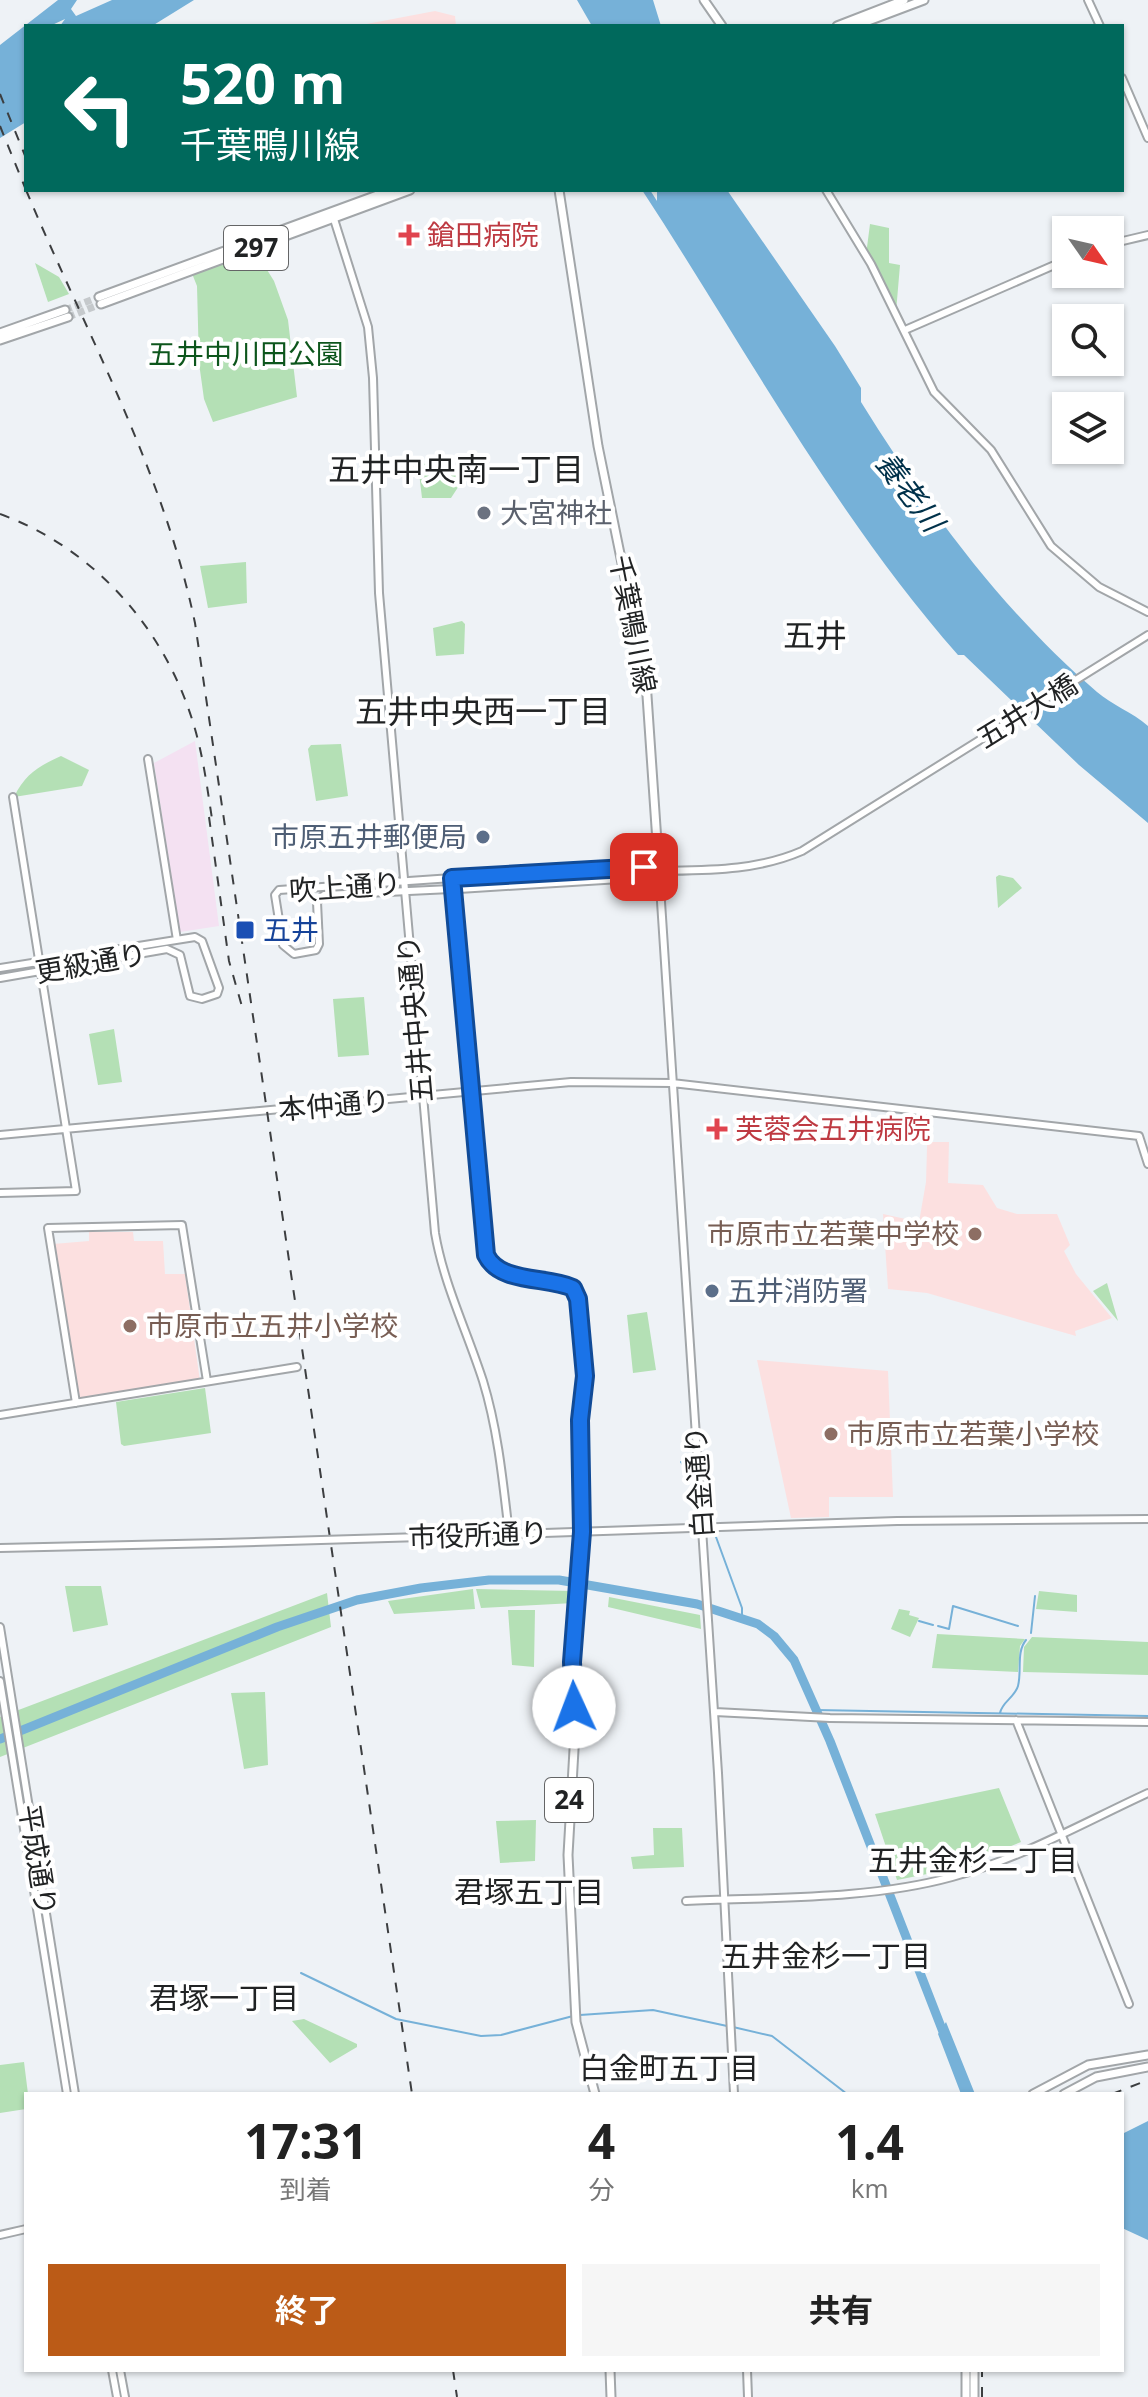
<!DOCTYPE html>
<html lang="ja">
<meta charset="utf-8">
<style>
:root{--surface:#fff;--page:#f6f6f6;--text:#222;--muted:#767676;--accent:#bb5b17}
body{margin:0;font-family:"Open Sans","Noto Sans JP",sans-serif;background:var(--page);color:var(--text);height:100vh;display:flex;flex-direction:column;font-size:30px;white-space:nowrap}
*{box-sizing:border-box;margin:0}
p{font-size:26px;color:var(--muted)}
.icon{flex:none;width:44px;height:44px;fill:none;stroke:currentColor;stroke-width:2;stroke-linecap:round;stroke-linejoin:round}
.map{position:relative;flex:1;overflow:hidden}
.sheet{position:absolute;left:24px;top:2092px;width:1100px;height:280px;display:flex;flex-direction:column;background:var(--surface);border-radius:0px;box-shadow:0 2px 6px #0004}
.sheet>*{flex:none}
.hud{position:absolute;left:24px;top:24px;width:1100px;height:168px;border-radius:0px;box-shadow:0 2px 6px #0004;background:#00695c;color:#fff;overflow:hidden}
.needle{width:52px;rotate:124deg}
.buttons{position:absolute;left:1052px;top:216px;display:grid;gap:16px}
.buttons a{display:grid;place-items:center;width:72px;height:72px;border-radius:0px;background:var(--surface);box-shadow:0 2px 6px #0004;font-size:40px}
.pin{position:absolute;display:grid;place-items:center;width:68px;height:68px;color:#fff;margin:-34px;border-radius:16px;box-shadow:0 4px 12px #0006}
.me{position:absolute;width:88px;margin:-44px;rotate:358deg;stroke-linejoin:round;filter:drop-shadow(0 0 6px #0008)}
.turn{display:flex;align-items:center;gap:28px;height:168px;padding:0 24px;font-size:36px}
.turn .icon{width:104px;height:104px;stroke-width:2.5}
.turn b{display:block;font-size:56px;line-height:68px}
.eta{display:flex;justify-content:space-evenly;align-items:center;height:136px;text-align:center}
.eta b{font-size:48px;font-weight:700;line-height:56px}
.action{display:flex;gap:16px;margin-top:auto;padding:16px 24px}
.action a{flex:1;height:92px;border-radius:0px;background:var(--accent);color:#fff;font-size:32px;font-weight:700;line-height:92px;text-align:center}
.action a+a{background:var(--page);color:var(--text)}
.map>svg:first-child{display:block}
</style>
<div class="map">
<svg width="1148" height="2397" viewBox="0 0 1148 2397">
<rect width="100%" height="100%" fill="#eef2f6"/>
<path fill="#f4e1f2" d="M195,741l24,185 -39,6 -26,-169z"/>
<path fill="#fce0e0" d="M435,11l20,5 1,10h-100z
M928,1114h4l-1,28h18l-1,41 35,2 14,23 20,6h40l13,31 -6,6 12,23 36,44 -37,13 1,5 -149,-43 -39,-4 -5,-75 36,8 7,-40z
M89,1232h44l1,9h29l2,33h20l15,107 -118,19 -5,-3 -24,-153 36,-3z
M757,1360l131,11 5,126h-64v20l-38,1z"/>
<path fill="#b4e0b5" d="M870,224l19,4v35l11,2 -4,47 -30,-57z
M254,249l20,32 14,39 9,77 -84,25 -9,-23 -5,-36 -2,-77 -6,-15z
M35,263l24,14 10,17 -21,8z
M439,463l18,4 9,8 -15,23h-29l-4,-34z
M246,562l1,41 -39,5 -8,-42z
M462,621l3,3 -1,30 -28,2 -3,-28z
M341,744l7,52 -32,5 -8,-52 3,-4z
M61,756l28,14 -7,16 -68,11c11,-23 25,-31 47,-41z
M999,875l14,3 9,10 -24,20 -2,-31z
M364,997l5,58 -31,2 -5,-58z
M114,1029l8,53 -24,3 -9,-51z
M1107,1283l11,38 -25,-30z
M647,1312l9,58 -23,3 -6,-58z
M205,1388l6,45 -87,13 -3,-2 -5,-42z
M65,1586h36l7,39 -35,7z
M473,1589l2,20 -81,5 -6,-13z
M476,1589l98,2v12l-93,5z
M1039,1591l38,4v17l-41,-3z
M327,1593l4,34 -331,130v-40z
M609,1597l91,18 1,14 -93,-22z
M899,1609l11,2 -1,4 10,3 -9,19 -19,-8z
M508,1610h27l-1,57 -22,-2z
M937,1634l88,5 -5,7 -2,26 -86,-4z
M1032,1637l116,5v33l-125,-3 1,-25z
M265,1692l3,73 -24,4 -13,-76z
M999,1788l22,54 -64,26 -60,12 -22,-66z
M536,1820l-1,41 -35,2 -4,-42z
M653,1828h29l2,39 -51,2 -2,-12 23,-2z
M304,2019l53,25v3l-27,16 -38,-42z
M24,2062l4,32 -2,15 -26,4v-48z"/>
<path fill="#76b1d8" d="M58,0h19l-6,9 5,7 36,-16h82l-42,26h-92l5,-7 -15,7h-24v96l-26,16v-93z
M577,0h76l8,26h-69z
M642,190h8l7,11v-11h70l108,156 26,42v14c66,106 140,208 236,290 15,13 35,20 51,34v97l-69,-58 -115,-110h-6c-124,-141 -214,-309 -316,-465z
M946,2022l29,72h-14l-23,-60z
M1148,2121v119l-26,-12v-94z"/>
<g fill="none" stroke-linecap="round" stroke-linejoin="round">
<path stroke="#76b1d8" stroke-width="2" d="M681,1462l9,13
M709,1509l4,11
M716,1537l26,71v11
M919,1621l14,4
M938,1626l11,3 4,-23 65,20
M1031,1633l4,-37
M816,1710l332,6
M1000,1713c2,-11 15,-16 18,-27 4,-15 -2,-34 8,-46
M301,1973l95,46 85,17 20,-1 72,-19
M580,2015l73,-5 74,16
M733,2027l39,9 75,58"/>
<path stroke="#76b1d8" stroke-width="9" d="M0,1739l277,-112 80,-27 64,-12 68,-8h70l138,24 61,20 16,12 20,24 36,81 115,296"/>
<path stroke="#c5c9cc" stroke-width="7" stroke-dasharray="7 3.5" stroke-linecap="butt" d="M65,310l34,-13
M68,317l33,-13"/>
<defs>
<path id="tertiary" d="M1088,0l12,26
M1122,78l26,60
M826,190l45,74 63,128 57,58 60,96 48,41 49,25
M333,216l35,111 5,51 6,215 56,640c9,52 32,98 48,148 15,49 20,101 26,153
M1110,244l38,-9
M905,330l161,-70
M148,759l29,181
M0,968l195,-31 7,4 17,47 -2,6 -15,5 -12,-3 -10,-41 -13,-6 -167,29
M0,1135l571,-53 101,1 467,53 9,28
M0,1193l76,-2 -63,-394
M76,1403l-28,-175 134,-3 25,156
M0,1415l297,-48
M455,1536l442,-15 251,-2
M0,1548l220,-5
M0,1627l75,467
M0,1681l67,413
M715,1712l115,6 318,4
M1016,1720l113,284
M686,1901c87,-4 182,-1 266,-24 68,-18 133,-55 196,-84
M734,2094l-16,-321 -59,-902c49,-1 97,0 143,-20l346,-216
M0,2235l26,-6
M112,2370l5,27
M120,2370l5,27
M747,2370l1,27"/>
<path id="secondary" d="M451,889l-127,6 -7,7 2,42 -3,6 -22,4 -11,-9 -8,-50 4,-5 173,-12"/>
<path id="primary" d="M704,0l18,26
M559,190l39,256 48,235 13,190
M451,889l193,-12 13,-5
M595,2094l-19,-72 -8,-167 7,-123 -3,-70 10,-130 -2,-112 5,-44 -7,-77 -5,-11c-27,-12 -73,-5 -87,-33l-34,-377 192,-11 15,4
M610,2370l1,27"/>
<path id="trunk" d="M837,26l67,-26
M855,26l69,-26
M99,297l292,-107
M101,304l309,-114
M0,333l65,-23
M0,340l68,-23
M1033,2094l55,-29 60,-10
M1064,2094l32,-17 52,-10
M974,2370v27
M966,2397v-27"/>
</defs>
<use href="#tertiary" stroke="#a2a6a9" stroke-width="10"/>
<use href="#secondary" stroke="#a2a6a9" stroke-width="10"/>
<use href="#primary" stroke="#a2a6a9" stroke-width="11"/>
<use href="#trunk" stroke="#a2a6a9" stroke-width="11"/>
<use href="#tertiary" stroke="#fff" stroke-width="6"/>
<use href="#secondary" stroke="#fff" stroke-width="6"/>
<use href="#primary" stroke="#fff" stroke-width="7"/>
<use href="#trunk" stroke="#fff" stroke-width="7"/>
<path stroke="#3c3e40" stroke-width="2" stroke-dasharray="10 10" stroke-linecap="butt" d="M0,94l26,64
M0,126l26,64
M26,190c60,143 137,280 169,433l217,1471
M0,514c96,35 167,117 195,215 9,31 13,65 18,96
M209,817l20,144 14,49
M1112,2094l36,-14
M453,2370l4,27
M982,2397v-27"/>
<defs>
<path id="tertiary-bridge" d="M220,1543l235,-7"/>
</defs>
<use href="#tertiary-bridge" stroke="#a2a6a9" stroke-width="10" stroke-linecap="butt"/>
<use href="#tertiary-bridge" stroke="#fff" stroke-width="6"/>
</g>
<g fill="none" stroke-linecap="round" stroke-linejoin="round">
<defs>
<path id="route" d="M574,1707l-2,-45 10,-130 -2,-112 5,-44 -7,-77 -5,-11c-26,-12 -73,-4 -87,-33l-34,-377 192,-11"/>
</defs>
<use href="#route" stroke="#114b97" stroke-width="20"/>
<use href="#route" stroke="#1a73e8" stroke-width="14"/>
</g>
<g fill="#e0444e" stroke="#fff" stroke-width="3">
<path d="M405 223h8v8h8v8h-8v8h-8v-8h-8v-8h8z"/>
<path d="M713 1117h8v8h8v8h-8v8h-8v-8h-8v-8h8z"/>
</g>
<circle fill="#6b7280" stroke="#fff" stroke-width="3" cx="484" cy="513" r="8"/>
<g fill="#5c6f8a" stroke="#fff" stroke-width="3">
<circle cx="483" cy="837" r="8"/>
<circle cx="712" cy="1291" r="8"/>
</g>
<rect fill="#1a4fb4" stroke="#fff" stroke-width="3" x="235" y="920" width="20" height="20" rx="4"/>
<g fill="#8d6e63" stroke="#fff" stroke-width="3">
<circle cx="975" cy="1234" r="8"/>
<circle cx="130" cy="1326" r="8"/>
<circle cx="831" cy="1434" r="8"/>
</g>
<g text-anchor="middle" stroke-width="8" stroke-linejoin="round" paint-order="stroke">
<g fill="#fff" stroke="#646566" stroke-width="2">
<rect x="224" y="226" width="64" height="44" rx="6"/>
<rect x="545" y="1778" width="48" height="44" rx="6"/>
</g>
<g font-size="26" font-weight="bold" fill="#212324">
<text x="256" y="257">297</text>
<text x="569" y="1809">24</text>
</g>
<g font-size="28" fill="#be3a42" stroke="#fff" text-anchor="start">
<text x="427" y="245">鎗田病院</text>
<text x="735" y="1139">芙蓉会五井病院</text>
</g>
<g font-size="28" fill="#0d561c" stroke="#fff">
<text x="246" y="364">五井中川田公園</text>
</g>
<g font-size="28" fill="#5b616d" stroke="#fff" text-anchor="start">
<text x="500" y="523">大宮神社</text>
</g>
<g font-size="28" fill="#212324" stroke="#fff">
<text transform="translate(633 624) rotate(79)" y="10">千葉鴨川線</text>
<text transform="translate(1027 711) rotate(-32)" y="10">五井大橋</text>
<text transform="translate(345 887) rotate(-4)" y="10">吹上通り</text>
<text transform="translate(91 963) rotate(-10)" y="10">更級通り</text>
<text transform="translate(415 1019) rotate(-95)" y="10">五井中央通り</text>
<text transform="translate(334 1105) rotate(-5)" y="10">本仲通り</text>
<text transform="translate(699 1482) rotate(-94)" y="10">白金通り</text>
<text transform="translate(478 1535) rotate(-2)" y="10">市役所通り</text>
<text transform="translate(38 1860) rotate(81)" y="10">平成通り</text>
</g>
<g font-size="28" fill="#4e5e75" stroke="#fff" text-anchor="end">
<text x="467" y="847">市原五井郵便局</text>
<text x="728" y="1301" text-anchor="start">五井消防署</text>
</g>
<g font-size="28" fill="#164399" stroke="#fff" text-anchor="start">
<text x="263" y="940">五井</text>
</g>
<g font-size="28" fill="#785e54" stroke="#fff" text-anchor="start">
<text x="959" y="1244" text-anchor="end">市原市立若葉中学校</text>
<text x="146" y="1336">市原市立五井小学校</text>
<text x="847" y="1444">市原市立若葉小学校</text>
</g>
<g font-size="30" font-style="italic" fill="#00314a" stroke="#fff">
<text transform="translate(909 492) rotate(53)" y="10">養老川</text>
</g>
<g font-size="30" fill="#212324" stroke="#fff">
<text x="973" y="1871">五井金杉二丁目</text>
<text x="529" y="1903">君塚五丁目</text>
<text x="826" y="1967">五井金杉一丁目</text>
<text x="224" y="2009">君塚一丁目</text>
<text x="669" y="2079">白金町五丁目</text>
</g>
<g font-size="32" fill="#212324" stroke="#fff">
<text x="456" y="481">五井中央南一丁目</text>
<text x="815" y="647">五井</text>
<text x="483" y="723">五井中央西一丁目</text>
</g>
</g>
</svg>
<div class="buttons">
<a><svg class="needle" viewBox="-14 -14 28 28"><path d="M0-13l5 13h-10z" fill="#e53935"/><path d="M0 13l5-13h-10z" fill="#767676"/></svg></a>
<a><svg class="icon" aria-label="search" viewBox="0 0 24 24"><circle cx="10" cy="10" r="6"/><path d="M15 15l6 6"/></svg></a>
<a><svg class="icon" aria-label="layers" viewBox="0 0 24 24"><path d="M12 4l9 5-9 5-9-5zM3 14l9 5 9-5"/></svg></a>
</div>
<div class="pin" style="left:644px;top:867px;background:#d93025"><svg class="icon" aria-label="arrive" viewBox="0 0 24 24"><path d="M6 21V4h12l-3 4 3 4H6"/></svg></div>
<svg class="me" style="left:574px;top:1707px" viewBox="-20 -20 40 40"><circle r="19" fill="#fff"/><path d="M0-13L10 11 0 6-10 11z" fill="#1a73e8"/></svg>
<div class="hud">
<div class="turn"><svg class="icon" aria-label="left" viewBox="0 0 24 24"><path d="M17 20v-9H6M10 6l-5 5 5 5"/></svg><div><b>520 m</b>千葉鴨川線</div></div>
</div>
<section class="sheet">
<div class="eta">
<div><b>17:31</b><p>到着</p></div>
<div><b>4</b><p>分</p></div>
<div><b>1.4</b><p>km</p></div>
</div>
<div class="action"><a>終了</a><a>共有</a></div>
</section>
</div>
